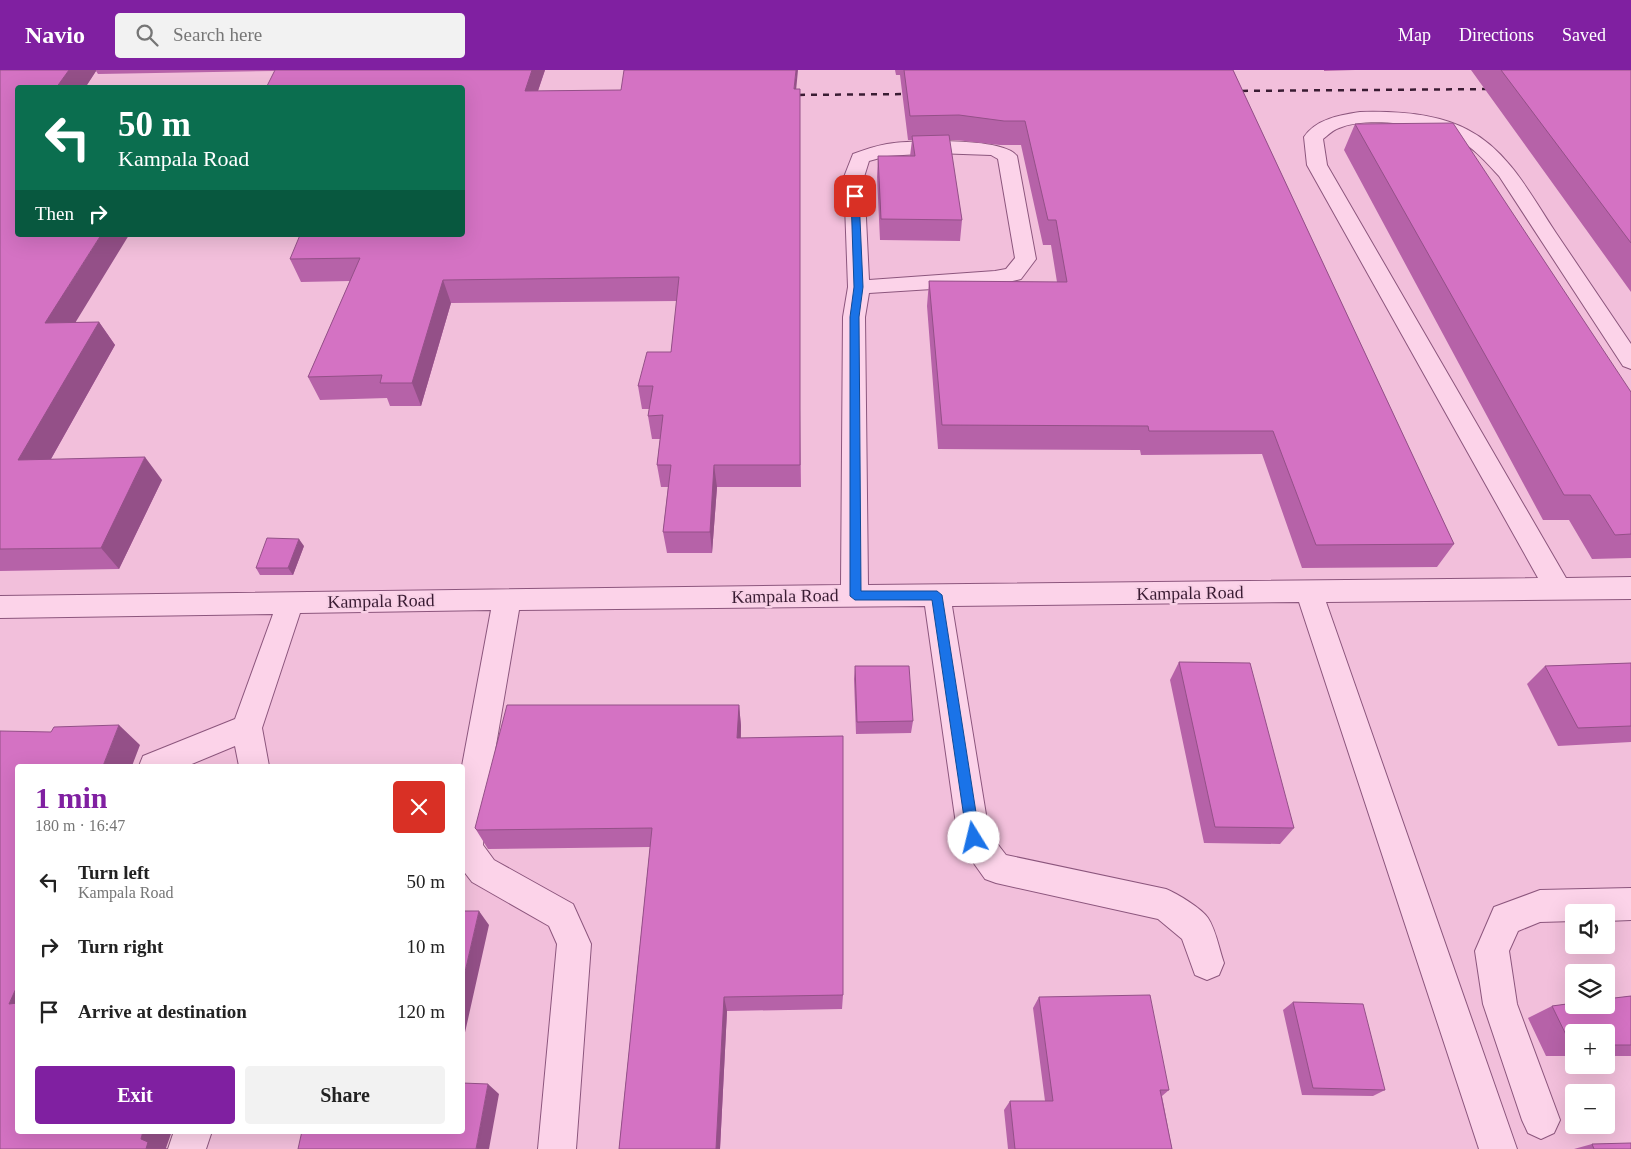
<!DOCTYPE html>
<meta charset="utf-8">
<style>
:root{--surface:#fff;--page:#f2f2f2;--text:#222;--muted:#767676;--accent:#8020a1}
body{margin:0;font-family:Georgia,serif;background:var(--page);color:var(--text);height:100vh;display:flex;flex-direction:column;font-size:19px;white-space:nowrap}
*{box-sizing:border-box;margin:0}
p{font-size:16px;color:var(--muted)}
.icon{flex:none;width:28px;height:28px;fill:none;stroke:currentColor;stroke-width:2;stroke-linecap:round;stroke-linejoin:round}
.map{position:relative;flex:1;overflow:hidden}
.panel{position:absolute;left:15px;top:694px;width:450px;height:370px;display:flex;flex-direction:column;background:var(--surface);border-radius:5px;box-shadow:0 5px 20px #0002}
.panel>*{flex:none}
.hud{position:absolute;left:15px;top:15px;width:450px;height:152px;border-radius:5px;box-shadow:0 5px 20px #0002;background:#0b6e4f;color:#fff;overflow:hidden}
.buttons{position:absolute;left:1565px;top:834px;display:grid;gap:10px}
.buttons a{display:grid;place-items:center;width:50px;height:50px;border-radius:5px;background:var(--surface);box-shadow:0 5px 20px #0002;font-size:25px}
.pin{position:absolute;display:grid;place-items:center;width:42px;height:42px;color:#fff;margin:-21px;border-radius:10px;box-shadow:0 2px 8px #0006}
.me{position:absolute;width:55px;margin:-28px;rotate:351deg;stroke-linejoin:round;filter:drop-shadow(0 0 4px #0008)}
.turn{display:flex;align-items:center;gap:18px;height:105px;padding:0 20px;font-size:22px}
.turn .icon{width:65px;height:65px;stroke-width:2.5}
.turn b{display:block;font-size:35px;line-height:42px}
.then{display:flex;align-items:center;height:48px;padding:0 20px;background:#0003;gap:10px;font-size:19px}
.round{display:grid;place-items:center;flex:none;width:52px;height:52px;border-radius:5px;background:var(--page)}
.overview{display:flex;align-items:center;justify-content:space-between;height:85px;padding:0 20px}
h1{font-size:30px;font-weight:600;line-height:38px;color:var(--accent)}
.action{display:flex;gap:10px;margin-top:auto;padding:10px 20px}
.action a{flex:1;height:58px;border-radius:5px;background:var(--accent);color:#fff;font-size:20px;font-weight:600;line-height:58px;text-align:center}
.action a+a{background:var(--page);color:var(--text)}
ul{padding:0;list-style:none}
li{display:flex;align-items:center;gap:15px;height:65px;padding:0 20px}
li div{flex:1}
li b{display:block;font-size:19px}
li em{font-style:normal}
header{display:flex;align-items:center;gap:30px;box-sizing:border-box;height:70px;padding:0 25px;background:var(--accent);color:#fff}
header strong{font-size:24px}
nav{display:flex;gap:28px;margin-inline-start:auto;font-size:18px}
.search{width:350px;height:45px;background:var(--page);display:flex;align-items:center;gap:12px;box-sizing:border-box;padding:0 18px;border-radius:5px;color:var(--muted);font-size:19px}
.map>svg:first-child{display:block}
</style>
<header>
<strong>Navio</strong>
<div class="search"><svg class="icon" aria-label="search" viewBox="0 0 24 24"><circle cx="10" cy="10" r="6"/><path d="M15 15l6 6"/></svg>Search here</div>
<nav><a>Map</a><a>Directions</a><a>Saved</a></nav>
</header>
<div class="map">
<svg width="1631" height="1079" viewBox="0 0 1631 1079">
<rect width="100%" height="100%" fill="#f2bfdb"/>
<g fill="none" stroke-linecap="round" stroke-linejoin="round">
<defs>
<path id="minor" d="M1360,42c35,-1 77,1 108,18 41,21 64,67 88,103 25,37 50,74 75,111v25l-8,-3 -124,-190c-13,-14 -26,-29 -43,-38 -26,-14 -90,-22 -117,-10 -6,2 -11,7 -16,11l4,26 239,413 65,-1v22l-305,3 191,547h-38l-180,-547 -347,4 37,227 17,22 160,34c12,5 35,19 42,29 8,12 11,31 16,45l-5,12 -12,5 -12,-5 -13,-36 -24,-20 -162,-36 -11,-4 -22,-31 -5,-10 -33,-232 -406,4 -33,194 -3,41 11,15 79,44 18,40 -15,205h-38l19,-205 -8,-18 -77,-44 -10,-13v-103l29,-156 -191,3 -38,115 7,38h-30l-4,-20 -48,20h-48l4,-10 92,-37 38,-105 -273,4v-22l841,-11 2,-268 5,-30 -4,-110 9,-23c11,-4 22,-8 34,-10 23,-4 117,-7 130,12l19,103 -15,20 -26,6 -126,8 -4,24 3,268 670,-7 -231,-413 -3,-28c12,-18 36,-22 56,-25zM935,83l56,2 7,4 17,99 -9,11 -11,2 -126,9 -5,-103 5,-16 18,-5z
M1631,818v32l-25,1v-9h-32v9l-34,1 -22,9 -9,20 8,53 43,116 -6,13 -13,6 -13,-6 -6,-13 -39,-116 -8,-53 19,-44 46,-17z
M174,1061h38l-6,18h-38z"/>
</defs>
<use href="#minor" stroke="#8c567d" stroke-width="2"/>
<use href="#minor" fill="#fcd3e9" fill-rule="evenodd"/>
<path stroke="#3a1c33" stroke-width="2.5" stroke-dasharray="6 6" stroke-linecap="butt" d="M1230,21l267,-2
M787,25l130,-1"/>
</g>
<path fill="#b662a8" d="M0,0h545l-7,21 258,-2 5,398h-84l-5,66h-45l-4,-21 5,-45h-7l-4,-22 3,-26h-8l-4,-23 1,-7h-7l-4,-23 33,-34 6,-51 -226,2 -30,103h-31l-3,-8 -67,2 -12,-23 42,-96 -49,1 -11,-23 172,-24 -187,-164 -177,3 -2,-3 -11,17h-67l58,234h23l16,23 -64,114 111,21 -43,89 -119,2z
M895,0h338l221,474 -17,23 -135,1 -40,-114 -121,1 -1,-5 -202,-1 -11,-143 2,-25 128,1 -6,-37h-8l-22,-100h-21l-44,-5h-7l13,80 -2,21 -80,-1 -3,-63 1,-21h32l2,-16h-4l-8,-65h-4z
M1324,0h31l-31,1z
M1471,0h160v222z
M1355,54l276,268v166l-39,1 -23,-39h-26l-199,-370z
M304,476l-11,29h-33l-4,-7z
M1179,592l115,166 -14,16 -76,-1 -34,-163z
M1631,593v79l-73,4 -31,-62 18,-18z
M855,596l58,55 -2,12 -55,1 -2,-55z
M739,635l2,21v12l102,257 -1,14 -115,2 -7,138h-101l31,-302 -162,2 -13,-21z
M1631,926v60h-25v-24h-32v24h-28l-18,-38 24,-12z
M1039,927l130,93 -7,6 10,53h-164l-4,-39 6,-9h35l-12,-93z
M1293,932l92,88 -12,6 -71,-1 -19,-85z
M1592,1074l39,5h-57z"/>
<path fill="#945088" d="M69,0h27v1l-11,17h-29z
M532,0h13l-15,44 -5,-23z
M796,0h2l-4,42v-23z
M101,165h28l-68,111 -16,-23z
M443,210l8,23 -30,103 -9,-23z
M99,252l16,23 -77,137 -20,-22z
M145,387l17,23 -43,89 -18,-21z
M714,395l3,22 -5,66 -2,-21z
M299,469l5,7 -11,29 -5,-7z
M739,635l2,21 -1,32 -3,-20z
M119,655l21,20 -8,21h-29z
M479,841l10,14 -27,121v-61z
M18,914v24l-9,-4z
M724,927l3,14 -7,138h-4z
M488,1014l11,10 -10,55h-13z
M143,1061h29l-6,17 2,1h-22l-5,-10z"/>
<path fill="#d472c3" stroke="#945088" d="M0,0h69l-13,18h-38v147h83l-56,88 54,-1 -81,138 127,-3 -44,91 -101,1z
M275,0h257l-7,21 96,-1 3,-20h172l-2,19h6v376h-86l-4,67h-47l8,-67h-14l6,-50 -15,1 5,-30h-15l9,-34h24l8,-75 -236,3 -31,103h-32l2,-8 -74,2 52,-119 -70,1 10,-24h162v-147h-196z
M904,0h329l221,474 -138,1 -43,-114h-124l-1,-5 -206,-1 -13,-144 138,1 -11,-62h-8l-23,-99h-21l-45,-6 -49,1z
M1501,0h130v173z
M1453,53l178,269v142l-16,1 -25,-40h-26l-209,-371z
M949,65l13,85 -81,-1 -3,-63h37l-3,-20z
M267,468l32,1 -11,29h-32z
M1179,592l71,1 44,165 -79,-1z
M1631,593v63l-53,2 -33,-62z
M855,596h54l4,55 -56,1z
M507,635h232l-2,33 106,-2v259l-119,2 -8,152h-97l33,-321 -175,2 -2,-2z
M119,655l-16,41h-85v218l-9,20 9,-1v128h125l-2,8 7,3 -2,7h-146v-418l51,1 3,-5z
M462,841h17l-17,74z
M1150,925l19,95h-9l12,59h-157l-5,-48h43l-14,-104z
M1631,926v49h-25v-13h-32v13h-3l-19,-39 22,-3v2h32v-6z
M1293,932l70,2 22,86 -72,-2z
M462,1013l26,1 -12,65h-178l4,-18h160z
M1631,1073v6h-37l-2,-5z"/>
<path fill="#1a73e8" stroke="#114b97" d="M855,123l4,3 4,91 -4,30 2,274h76l5,4 38,243 -1,4 -5,2 -5,-2 -2,-4 -35,-238h-77l-5,-4v-279l4,-30 -3,-91z"/>
<g text-anchor="middle" stroke-width="4.5" stroke-linejoin="round" paint-order="stroke">
<g font-size="18" fill="#3a1c33" stroke="#f8d0e6">
<text transform="translate(1190 523) rotate(-1)" y="6">Kampala Road</text>
<text transform="translate(785 526) rotate(-1)" y="6">Kampala Road</text>
<text transform="translate(381 531) rotate(-1)" y="6">Kampala Road</text>
</g>
</g>
</svg>
<div class="buttons">
<a><svg class="icon" aria-label="sound" viewBox="0 0 24 24"><path d="M4 9h4l5-4v14l-5-4H4zM17 9q2 3 0 6"/></svg></a>
<a><svg class="icon" aria-label="layers" viewBox="0 0 24 24"><path d="M12 4l9 5-9 5-9-5zM3 14l9 5 9-5"/></svg></a>
<a>+</a>
<a>−</a>
</div>
<div class="pin" style="left:855px;top:126px;background:#d93025"><svg class="icon" aria-label="arrive" viewBox="0 0 24 24"><path d="M6 21V4h12l-3 4 3 4H6"/></svg></div>
<svg class="me" style="left:974px;top:768px" viewBox="-20 -20 40 40"><circle r="19" fill="#fff"/><path d="M0-13L10 11 0 6-10 11z" fill="#1a73e8"/></svg>
<div class="hud">
<div class="turn"><svg class="icon" aria-label="left" viewBox="0 0 24 24"><path d="M17 20v-9H6M10 6l-5 5 5 5"/></svg><div><b>50 m</b>Kampala Road</div></div>
<div class="then">Then<svg class="icon" aria-label="right" viewBox="0 0 24 24"><path d="M7 20v-9h11M14 6l5 5-5 5"/></svg></div>
</div>
<section class="panel">
<div class="overview"><div><h1>1 min</h1><p>180 m · 16:47</p></div><a class="round" style="background:#d93025;color:#fff"><svg class="icon" aria-label="close" viewBox="0 0 24 24"><path d="M6 6l12 12M18 6L6 18"/></svg></a></div>
<ul>
<li><svg class="icon" aria-label="left" viewBox="0 0 24 24"><path d="M17 20v-9H6M10 6l-5 5 5 5"/></svg><div><b>Turn left</b><p>Kampala Road</p></div><em>50 m</em></li>
<li><svg class="icon" aria-label="right" viewBox="0 0 24 24"><path d="M7 20v-9h11M14 6l5 5-5 5"/></svg><div><b>Turn right</b></div><em>10 m</em></li>
<li><svg class="icon" aria-label="arrive" viewBox="0 0 24 24"><path d="M6 21V4h12l-3 4 3 4H6"/></svg><div><b>Arrive at destination</b></div><em>120 m</em></li>
</ul>
<div class="action"><a>Exit</a><a>Share</a></div>
</section>
</div>
